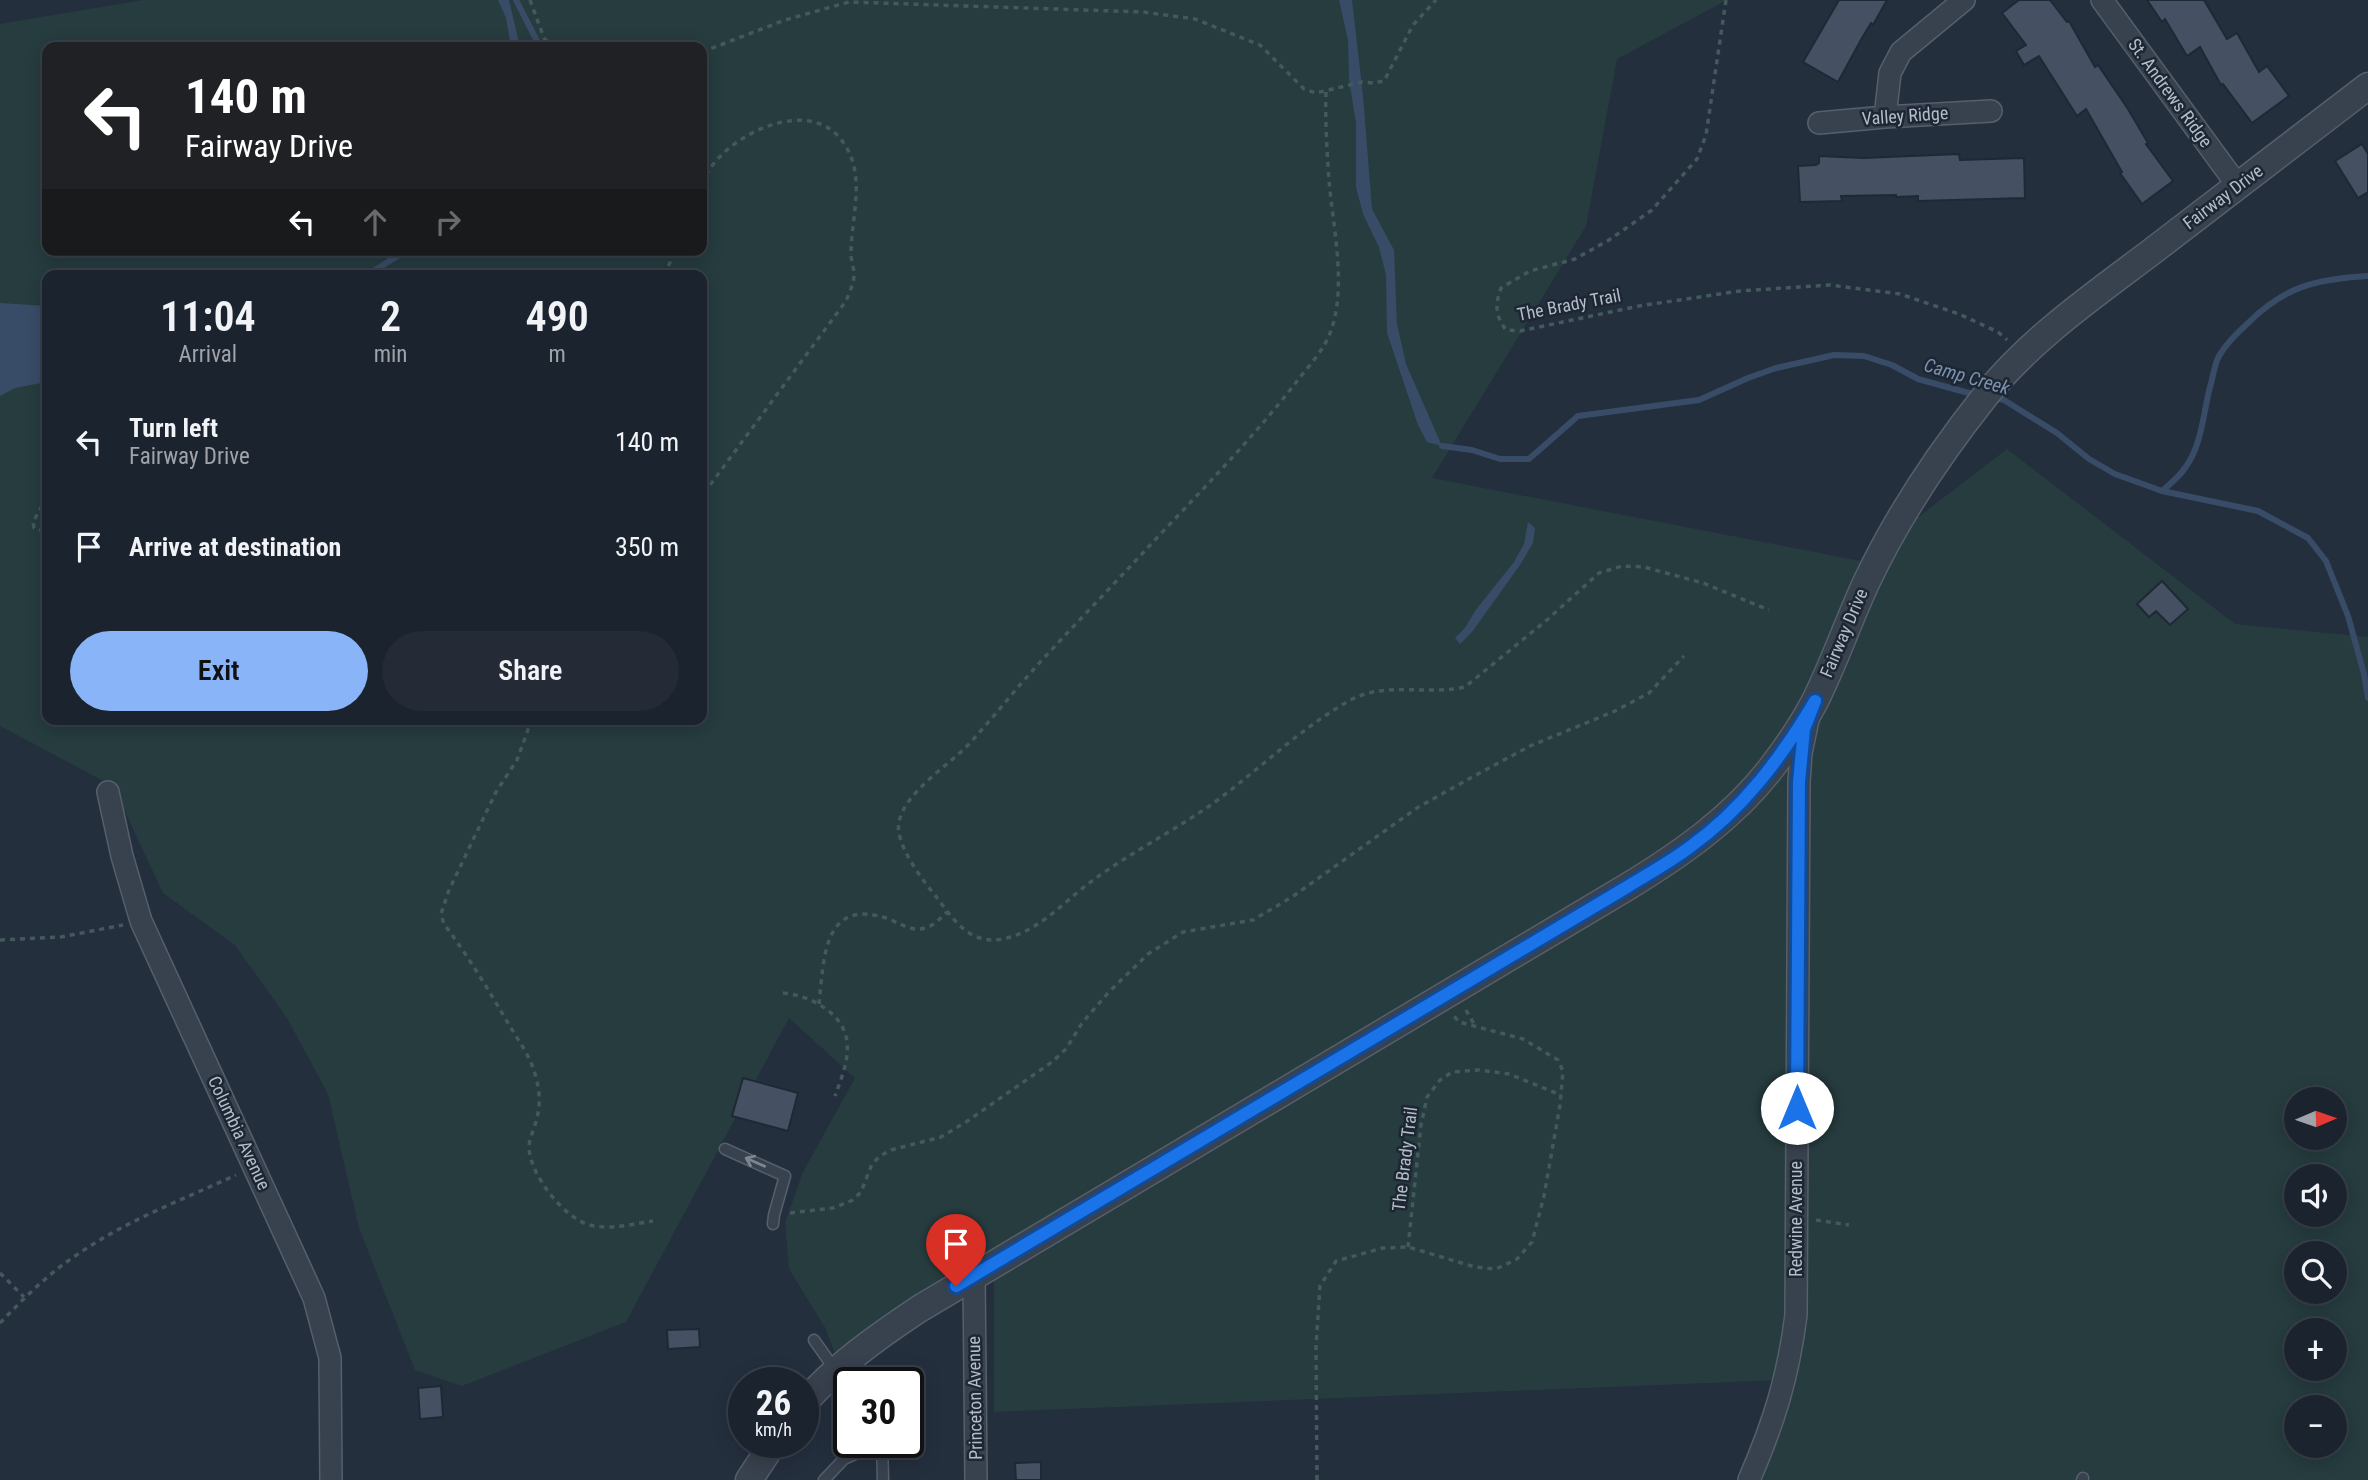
<!DOCTYPE html>
<meta charset="utf-8">
<style>
:root{--surface:#1b232e;--page:#242b36;--text:#f1f3f6;--muted:#a0a4aa;--line:#39404a;--accent:#8ab4f8}
body{margin:0;font-family:"Roboto Condensed",sans-serif;background:var(--page);color:var(--text);height:100vh;display:flex;flex-direction:column;font-size:26px;white-space:nowrap}
*{box-sizing:border-box;margin:0}
p{font-size:23px;color:var(--muted)}
.icon{flex:none;width:38px;height:38px;fill:none;stroke:currentColor;stroke-width:2;stroke-linecap:round;stroke-linejoin:round}
.map{position:relative;flex:1;overflow:hidden}
.details{position:absolute;left:42px;top:270px;width:665px;height:455px;display:flex;flex-direction:column;background:var(--surface);border-radius:14px;box-shadow:0 4px 18px #0003,0 0 0 2px var(--line)}
.details>*{flex:none}
.hud{position:absolute;left:42px;top:42px;width:665px;height:214px;border-radius:14px;box-shadow:0 4px 18px #0003,0 0 0 2px var(--line);background:#202124;color:#fff;overflow:hidden}
.needle{width:46px;rotate:88deg}
.fabs{position:absolute;left:2284px;top:1087px;display:grid;gap:14px}
.fabs a{display:grid;place-items:center;width:63px;height:63px;border-radius:50%;background:var(--surface);box-shadow:0 4px 18px #0003,0 0 0 2px var(--line);font-size:35px}
.speed{position:absolute;left:728px;top:1367px;display:flex;gap:14px;font-size:35px;font-weight:700;text-align:center}
.speed>*{display:grid;place-content:center;width:91px;height:91px;border-radius:50%;background:var(--surface);box-shadow:0 4px 18px #0003,0 0 0 2px var(--line);line-height:1}
.speed small{font-size:18px;font-weight:400}
.speed .limit{border:4px solid #111;border-radius:10px;background:#fff;color:#111}
.pin{position:absolute;display:grid;place-items:center;width:60px;height:60px;color:#fff;margin:-72px -30px;border-radius:50% 50% 50% 0;rotate:-45deg;box-shadow:0 0 7px #0007}
.pin .icon{rotate:45deg}
.me{position:absolute;width:77px;margin:-38px;rotate:0deg;stroke-linejoin:round;filter:drop-shadow(0 0 5px #0008)}
.turn{display:flex;align-items:center;gap:24px;height:147px;padding:0 28px;font-size:32px}
.turn .icon{width:91px;height:91px;stroke-width:2.5}
.turn b{display:block;font-size:49px;line-height:60px}
.lanes{display:flex;align-items:center;height:66px;padding:0 28px;background:#0003;justify-content:center;gap:35px;direction:ltr}
.lanes .off{opacity:.35}
.eta{display:flex;justify-content:space-evenly;align-items:center;height:119px;text-align:center}
.eta b{font-size:42px;font-weight:600;line-height:49px}
.button{display:flex;gap:14px;margin-top:auto;padding:14px 28px}
.button a{flex:1;height:80px;border-radius:42px;background:var(--accent);color:#111;font-size:28px;font-weight:600;line-height:80px;text-align:center}
.button a+a{background:var(--page);color:var(--text)}
ul{padding:0;list-style:none}
li{display:flex;align-items:center;gap:21px;height:105px;padding:0 28px}
li div{flex:1}
li b{display:block;font-size:26px}
li em{font-style:normal}
.map>svg:first-child{display:block}
</style>
<div class="map">
<svg width="2368" height="1480" viewBox="0 0 2368 1480">
<rect width="100%" height="100%" fill="#242f3e"/>
<path fill="#263c3f" fill-rule="evenodd" d="M144,0h1583l-110,59 -31,167 -154,252 429,83 146,-112 228,175 133,13v843h-622l34,-100 -786,32v-136l-155,89 -13,-36 -37,-60 -4,-46 18,-51 52,-94 -66,-60 -163,304 -164,64 -47,-16 -56,-142 -31,-134 -41,-76 -52,-73 -72,-52 -50,-107 -113,-60v-702zM47,47h655v203h-655zM47,275h655v444h-655zM2296,1099h38v39h-38zM2296,1176h38v38h-38zM2296,1253h38v39h-38zM2296,1330h38v38h-38zM2296,1407h38v39h-38z"/>
<path fill="#394c67" d="M498,0h11l11,47h-9l-5,-29z
M1339,0h13l11,96 9,113 22,41 3,74 9,40 36,82 -15,-4 -9,-17 -31,-92 -1,-58 -7,-28 -16,-33 -7,-27v-64l-7,-44 -1,-39z
M0,303l47,3v76l-32,6 -15,8z
M1528,522l7,6 -2,15 -13,22 -48,67 -12,12 -5,-6 10,-10 10,-17 39,-49 10,-18z"/>
<g fill="none" stroke-linecap="round" stroke-linejoin="round">
<path stroke="#394c67" stroke-width="6" d="M516,0l24,47
M367,275l40,-25
M1994,398l10,2 53,33 32,26 26,15 47,17 96,20 50,27 18,23 22,55 16,58 4,24
M1442,446l30,4 28,9h29l49,-43 121,-16 49,-22 28,-10 58,-13 30,1 28,9 26,14 58,16
M2162,491c8,-7 17,-14 23,-23 17,-23 18,-54 25,-81 3,-9 4,-22 9,-31 7,-12 18,-23 28,-32 38,-38 69,-45 121,-48"/>
</g>
<path fill="#455162" stroke="#1f2835" stroke-width="2" d="M1839,0h48l-14,25 -2,-2 -9,15 -24,44 -35,-20z
M2019,0h31l17,22 2,-1 26,46 3,-2 30,44 20,34 -2,1 27,37 -31,23 -22,-31 2,-1 -36,-63 -9,7 -38,-60 -15,9 -8,-14 10,-6 -24,-32z
M2147,0h57l23,39 10,-6 22,39 8,-6 22,30 -37,27 -29,-39 -2,1 -21,-38 -13,9 -22,-37 -3,3z
M2362,144l6,10v38l-10,6 -23,-37z
M1959,154l1,6 64,-2 1,40 -107,3v-5l-22,1v-2l-55,1 1,5 -42,1 -2,-36 18,-1 3,-2v-7l44,2z
M2162,581l26,28 -18,16 -14,-14 -7,6 -12,-13z
M743,1078l55,15 -10,38 -56,-15z
M699,1329l1,18 -32,2 -1,-19z
M441,1386l2,31 -23,2 -2,-31z
M1041,1462v18h-25l-1,-17z"/>
<g fill="none" stroke-linecap="round" stroke-linejoin="round">
<defs>
<path id="service" d="M725,1149l60,27 -11,39 -1,9
M814,1340l22,31
M824,1480l20,-21 38,-17 1,38
M2082,1480l1,-2"/>
<path id="minor" d="M2102,0l136,186
M1885,117l5,-44 11,-21 63,-52
M1819,123l66,-6 106,-6
M108,792l14,64 19,65 173,377 16,60 1,122
M974,1275l2,205
M1749,1480c25,-58 39,-102 47,-165l3,-533 2,-29 7,-33"/>
<path id="tertiary" d="M803,1404c33,-38 74,-67 116,-95l708,-422c54,-33 106,-69 145,-120 16,-21 31,-43 43,-66 19,-38 33,-79 51,-118 32,-68 73,-129 120,-188 45,-56 107,-99 164,-142 73,-56 145,-111 218,-167
M749,1480l25,-38"/>
</defs>
<use href="#service" stroke="#565f6c" stroke-width="13"/>
<use href="#minor" stroke="#565f6c" stroke-width="24"/>
<use href="#tertiary" stroke="#565f6c" stroke-width="29"/>
<path stroke="#44595c" stroke-width="3.5" stroke-dasharray="5 5" stroke-linecap="butt" d="M530,0l14,38 8,9
M1726,0l-20,135 -9,24 -45,51 -43,30 -34,19 -45,12 -29,17c-6,17 -6,27 5,42l14,1 119,-25 101,-15 90,-6 70,9 59,20 39,18 9,8
M702,52l83,-32 64,-18 294,10 52,7 65,26 44,44 12,4 46,-11 12,1 10,-2 29,-56 23,-25
M1326,92c-1,30 1,59 3,88 4,50 22,123 -6,167 -8,13 -20,26 -29,38 -44,56 -92,105 -141,157 -36,39 -74,78 -110,117 -26,28 -49,58 -75,86 -20,21 -63,47 -69,77 -5,22 25,60 39,77 16,22 33,46 64,40 38,-7 64,-40 94,-61 35,-25 73,-45 109,-69 49,-34 90,-77 142,-107 36,-22 79,-6 118,-15l83,-68 51,-46 23,-7 22,1 59,16 66,27
M702,184c15,-44 99,-88 136,-48 31,34 13,78 13,118 0,7 3,14 3,21 0,9 -5,18 -8,26l-144,195
M664,275l12,-25
M47,497l-14,25 1,6 13,4
M532,719l-15,41 -21,32 -47,98 -8,24 3,10c24,32 44,65 64,99 8,14 18,27 24,42 6,16 10,35 5,52 -2,11 -8,21 -8,31 1,27 37,74 65,78 19,3 40,-2 59,-5
M0,940l61,-3 62,-12
M783,993c26,2 62,20 64,50 2,18 -6,36 -12,53
M819,1004c5,-46 4,-108 70,-85 12,5 23,13 36,9 9,-2 15,-10 22,-16
M1466,1010l8,14
M790,1213l43,-5 20,-8 8,-8 11,-28 8,-8 11,-6 50,-13 25,-15 86,-60 14,-13 16,-26 27,-31 39,-38 35,-22 70,-12 39,-23 125,-89 48,-27 65,-35 85,-35 34,-18 35,-37
M1816,1220l33,5
M1408,1247l13,-122 6,-28 13,-17 12,-8 27,-2 30,4 52,21
M0,1273l24,24
M0,1323c25,-26 50,-51 81,-71 47,-32 103,-53 155,-77
M1317,1480l-1,-134 4,-60 16,-25 47,-13 25,-1 67,20 21,2 21,-10 15,-17 12,-46 16,-91 3,-34 -5,-11 -35,-21 -64,-17 -5,-6"/>
<use href="#service" stroke="#38414e" stroke-width="10"/>
<use href="#minor" stroke="#38414e" stroke-width="21"/>
<use href="#tertiary" stroke="#38414e" stroke-width="26"/>
</g>
<defs><path id="oneway-shaft" d="M-6 0H5M1.5-3L5.5 0L1.5 3" fill="none" stroke-width="1.6" stroke-linecap="round" stroke-linejoin="round" transform="scale(1.75)"/></defs>
<use stroke="#7c8592" href="#oneway-shaft" transform="translate(755 1162) rotate(-156)"/>
<g fill="none" stroke-linecap="round" stroke-linejoin="round">
<defs>
<path id="route" d="M956,1286l671,-399c21,-13 43,-25 63,-40 53,-38 92,-90 125,-146l-11,28 -5,53 -2,326"/>
</defs>
<use href="#route" stroke="#114b97" stroke-width="18"/>
<use href="#route" stroke="#1a73e8" stroke-width="12"/>
</g>
<g text-anchor="middle" stroke-width="5" stroke-linejoin="round" paint-order="stroke">
<g font-size="18" fill="#b4bcc9" stroke="#1d2633">
<text transform="translate(2170 93) rotate(54)" y="6">St. Andrews Ridge</text>
<text transform="translate(1905 116) rotate(-4)" y="6">Valley Ridge</text>
<text transform="translate(2223 197) rotate(-37)" y="6">Fairway Drive</text>
<text transform="translate(1569 305) rotate(-11)" y="6">The Brady Trail</text>
<text transform="translate(1844 633) rotate(-67)" y="6">Fairway Drive</text>
<text transform="translate(239 1133) rotate(65)" y="6">Columbia Avenue</text>
<text transform="translate(1405 1159) rotate(-83)" y="6">The Brady Trail</text>
<text transform="translate(1796 1219) rotate(-90)" y="6">Redwine Avenue</text>
<text transform="translate(975 1398) rotate(-91)" y="6">Princeton Avenue</text>
</g>
<g font-size="19" font-style="italic" fill="#7c92b1" stroke="#1d2633">
<text transform="translate(1967 376) rotate(16)" y="7">Camp Creek</text>
</g>
</g>
</svg>
<div class="fabs">
<a><svg class="needle" viewBox="-14 -14 28 28"><path d="M0-13l5 13h-10z" fill="#e53935"/><path d="M0 13l5-13h-10z" fill="#a0a4aa"/></svg></a>
<a><svg class="icon" aria-label="sound" viewBox="0 0 24 24"><path d="M4 9h4l5-4v14l-5-4H4zM17 9q2 3 0 6"/></svg></a>
<a><svg class="icon" aria-label="search" viewBox="0 0 24 24"><circle cx="10" cy="10" r="6"/><path d="M15 15l6 6"/></svg></a>
<a>+</a>
<a>−</a>
</div>
<div class="speed"><div>26<small>km/h</small></div><div class="limit">30</div></div>
<div class="pin" style="left:956px;top:1286px;background:#d93025"><svg class="icon" aria-label="arrive" viewBox="0 0 24 24"><path d="M6 21V4h12l-3 4 3 4H6"/></svg></div>
<svg class="me" style="left:1797px;top:1108px" viewBox="-20 -20 40 40"><circle r="19" fill="#fff"/><path d="M0-13L10 11 0 6-10 11z" fill="#1a73e8"/></svg>
<div class="hud">
<div class="turn"><svg class="icon" aria-label="left" viewBox="0 0 24 24"><path d="M17 20v-9H6M10 6l-5 5 5 5"/></svg><div><b>140 m</b>Fairway Drive</div></div>
<div class="lanes"><svg class="icon" aria-label="left" viewBox="0 0 24 24"><path d="M17 20v-9H6M10 6l-5 5 5 5"/></svg><svg class="icon off" aria-label="ahead" viewBox="0 0 24 24"><path d="M12 20V5M6 11l6-6 6 6"/></svg><svg class="icon off" aria-label="right" viewBox="0 0 24 24"><path d="M7 20v-9h11M14 6l5 5-5 5"/></svg></div>
</div>
<section class="details">
<div class="eta">
<div><b>11:04</b><p>Arrival</p></div>
<div><b>2</b><p>min</p></div>
<div><b>490</b><p>m</p></div>
</div>
<ul>
<li><svg class="icon" aria-label="left" viewBox="0 0 24 24"><path d="M17 20v-9H6M10 6l-5 5 5 5"/></svg><div><b>Turn left</b><p>Fairway Drive</p></div><em>140 m</em></li>
<li><svg class="icon" aria-label="arrive" viewBox="0 0 24 24"><path d="M6 21V4h12l-3 4 3 4H6"/></svg><div><b>Arrive at destination</b></div><em>350 m</em></li>
</ul>
<div class="button"><a>Exit</a><a>Share</a></div>
</section>
</div>
